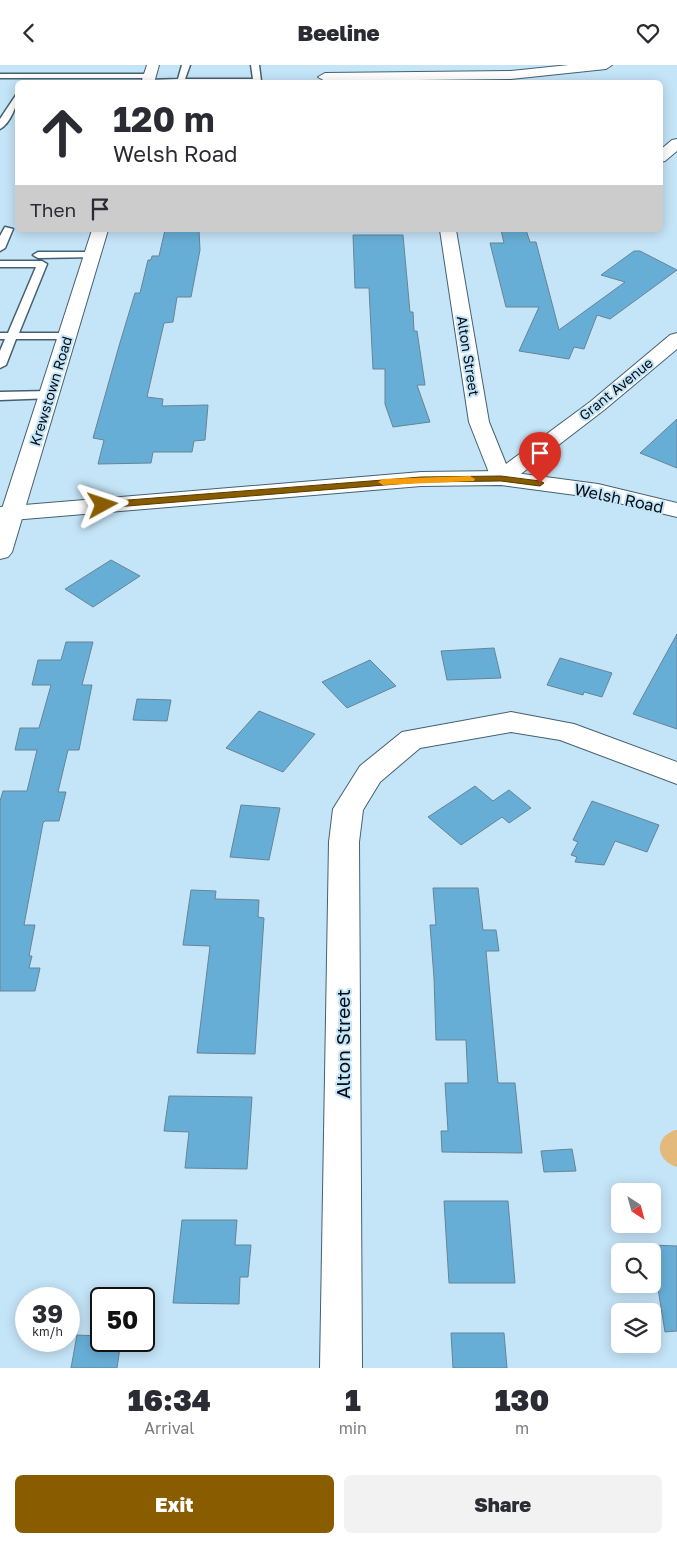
<!DOCTYPE html>
<style>
:root{--surface:#fff;--page:#f2f2f3;--text:#2b2b33;--muted:#7c7c81;--accent:#895c00}
body{margin:0;font-family:"Golos Text",sans-serif;background:var(--page);color:var(--text);height:100vh;display:flex;flex-direction:column;font-size:19px;white-space:nowrap}
*{box-sizing:border-box;margin:0}
p{font-size:16px;color:var(--muted)}
.icon{flex:none;width:28px;height:28px;fill:none;stroke:currentColor;stroke-width:2;stroke-linecap:round;stroke-linejoin:round}
.map{position:relative;height:1303px;overflow:hidden}
.panel{display:flex;flex-direction:column;background:var(--surface);flex:1}
.panel>*{flex:none}
.top-card{position:absolute;left:15px;top:15px;width:648px;height:152px;border-radius:8px;box-shadow:0 2px 12px #0003;background:#fff;color:var(--text);overflow:hidden}
.needle{width:32px;rotate:144deg}
.fabs{position:absolute;left:611px;top:1118px;display:grid;gap:10px}
.fabs a{display:grid;place-items:center;width:50px;height:50px;border-radius:8px;background:var(--surface);box-shadow:0 2px 12px #0003;font-size:25px}
.speed{position:absolute;left:15px;top:1222px;display:flex;gap:10px;font-size:25px;font-weight:700;text-align:center}
.speed>*{display:grid;place-content:center;width:65px;height:65px;border-radius:50%;background:var(--surface);box-shadow:0 2px 12px #0003;line-height:1}
.speed small{font-size:12px;font-weight:400}
.speed .limit{border:2px solid #111;border-radius:8px;background:#fff;color:#111}
.pin{position:absolute;display:grid;place-items:center;width:42px;height:42px;color:#fff;margin:-51px -21px;border-radius:50% 50% 50% 0;rotate:-45deg;box-shadow:0 0 5px #0007}
.pin .icon{rotate:45deg}
.me{position:absolute;width:55px;margin:-28px;rotate:85deg;stroke-linejoin:round;filter:drop-shadow(0 0 4px #0008)}
.turn{display:flex;align-items:center;gap:18px;height:105px;padding:0 15px;font-size:22px}
.turn .icon{width:65px;height:65px;stroke-width:2.5}
.turn b{display:block;font-size:35px;line-height:42px}
.then{display:flex;align-items:center;height:48px;padding:0 15px;background:#0003;gap:10px;font-size:19px}
.eta{display:flex;justify-content:space-evenly;align-items:center;height:85px;text-align:center}
.eta b{font-size:30px;font-weight:800;line-height:35px}
.cta{display:flex;gap:10px;margin-top:auto;padding:10px 15px}
.cta a{flex:1;height:58px;border-radius:8px;background:var(--accent);color:#fff;font-size:20px;font-weight:800;line-height:58px;text-align:center}
.cta a+a{background:var(--page);color:var(--text)}
header{display:flex;justify-content:space-between;align-items:center;height:65px;padding:0 15px;background:var(--surface);font-size:22px;font-weight:800}
.map>svg:first-child{display:block}
</style>
<header><svg class="icon" aria-label="back" viewBox="0 0 24 24"><path d="M15 5l-7 7 7 7"/></svg>Beeline<svg class="icon" aria-label="heart" viewBox="0 0 24 24"><path d="M12 20l-8-8c-3-5 5-10 8-4 3-6 11-1 8 4z"/></svg></header>
<div class="map">
<svg width="677" height="1303" viewBox="0 0 677 1303">
<rect width="100%" height="100%" fill="#c4e4f7"/>
<path fill="#e4b97c" d="M675,1065h2v37c-21,-6 -24,-29 -2,-37z"/>
<path fill="#67aed6" stroke="#678496" d="M165,165h34l1,20 -9,47h-14l-4,25 -9,1 -17,74 16,2 -1,7 46,-1 -3,35 -11,1 -2,11h-39l-2,11 -53,1 6,-24 -11,-2 26,-92 16,-53h5l8,-33h3l1,-4h7z
M501,165h25l4,12h6l23,88 66,-48 -24,-7 33,-24h6l37,19 -67,49 -13,-4 -13,34 -10,-2 -5,12 -50,-8 20,-44h-33l-16,-64h14z
M353,170h50l7,77h3l1,19h3l8,54h-8l13,37 -37,5 -8,-23v-35h-12l-4,-81h-14z
M677,354v49l-37,-15z
M111,495l29,16 -47,31 -28,-18z
M677,569v95l-44,-15z
M66,577h27l-11,43h10l-13,65h-11l-10,42h8l-7,29h-14l-2,2 -19,102h11l-6,31h3l-3,12h11l-5,23h-35v-190l3,-10h24l10,-41h-22l5,-22h19l12,-43h-19l6,-25h23z
M494,583l7,30 -54,2 -6,-29z
M560,593l52,15 -10,24 -18,-5 -1,3 -36,-10z
M370,595l26,26 -49,22 -25,-26z
M137,634l34,1 -4,21 -34,-1z
M259,646l56,23 -32,38 -57,-24z
M475,721l18,15 16,-11 22,18 -22,15 -7,-6 -41,28 -33,-28z
M592,736l67,24 -12,27 -32,-11 -11,24 -29,-3 2,-5 -6,-2 7,-13 -5,-2z
M241,740l39,3 -11,52 -39,-3z
M433,823h45l5,42h13l3,21h-13l12,132h17l7,70 -80,-1 -1,-21h7l-3,-48h23l-2,-43h-30l-2,-62 -4,-53h6z
M191,825l25,1 -1,8 44,1 -1,17 6,1 -9,136 -58,-1 13,-107 -27,-1z
M169,1031l83,1 -5,72 -62,-1 4,-36 -25,-1z
M572,1084l4,22 -32,1 -3,-21z
M444,1136h64l7,82h-66z
M182,1155h55l-2,25h16l-3,32h-8l-1,27 -66,-1z
M651,1180l26,1v85l-12,1z
M451,1268h53l3,35h-54z
M77,1270l24,1v5h20l-4,27h-46z"/>
<g fill="none" stroke-linecap="round" stroke-linejoin="round">
<defs>
<path id="lane" d="M182,0h8l-5,14h68l-2,-14h8l2,16 -117,1 4,-2 30,-1z
M0,9h150l4,2 -4,2h-150z
M18,27c0,11 -7,31 -18,37v-10z
M5,162l8,2 -8,19 -5,3v-15z
M93,187l4,1v4l-59,1 -5,-3 5,-3z
M0,196h42l5,3 -28,69h49l6,3 -6,3h-52l-10,26 -6,3v-17l5,-12h-5v-6h8l28,-66h-36z
M49,326l6,4 -2,3 -53,2v-8z"/>
<path id="street" d="M147,0h12l-5,18h-13z
M569,0h43l-6,4 -95,10 -186,2 -7,-4 7,-4 186,-2z
M677,74v12l-12,10 -5,1v-12l12,-10z
M92,165h16l-96,322 -4,5 -8,2v-44z
M440,165h16l33,192 17,42 84,-62 80,-67 7,-2v16l-73,61 -95,73 -8,2 -8,-2 -24,-61z
M511,647l63,12 103,38v22l-117,-44 -49,-8 -91,16 -40,34 -17,28 -4,32 3,526h-42l9,-526 4,-33 27,-43 42,-34z"/>
<path id="secondary" d="M501,406l97,13 79,19v14l-79,-19 -97,-13 -80,1 -421,35v-14l421,-35z"/>
</defs>
<use href="#lane" stroke="#456171" stroke-width="3"/>
<use href="#street" stroke="#456171" stroke-width="2"/>
<use href="#secondary" stroke="#456171" stroke-width="2"/>
<use href="#lane" fill="#fff" fill-rule="evenodd"/>
<use href="#street" fill="#fff" fill-rule="evenodd"/>
<use href="#secondary" fill="#fff" fill-rule="evenodd"/>
</g>
<path fill="#895c00" stroke="#593c00" d="M501,411l39,5 4,2 -4,3 -39,-5 -80,1 -318,26 -5,-3 5,-3 318,-25z"/>
<path fill="#f59e0b" d="M470,411l5,3 -1,2 -91,4 -5,-3 5,-3z"/>
<g text-anchor="middle" stroke-width="4" stroke-linejoin="round" paint-order="stroke">
<g font-size="14" fill="#040d14" stroke="#c4e4f7">
<text transform="translate(468 291) rotate(81)" y="5">Alton Street</text>
<text transform="translate(616 324) rotate(-39)" y="5">Grant Avenue</text>
<text transform="translate(51 326) rotate(-73)" y="5">Krewstown Road</text>
</g>
<g font-size="16" fill="#040d14" stroke="#c4e4f7">
<text transform="translate(619 433) rotate(12)" y="6">Welsh Road</text>
</g>
<g font-size="19" fill="#040d14" stroke="#c4e4f7">
<text transform="translate(343 979) rotate(-90)" y="7">Alton Street</text>
</g>
</g>
</svg>
<div class="fabs">
<a><svg class="needle" viewBox="-14 -14 28 28"><path d="M0-13l5 13h-10z" fill="#e53935"/><path d="M0 13l5-13h-10z" fill="#7c7c81"/></svg></a>
<a><svg class="icon" aria-label="search" viewBox="0 0 24 24"><circle cx="10" cy="10" r="6"/><path d="M15 15l6 6"/></svg></a>
<a><svg class="icon" aria-label="layers" viewBox="0 0 24 24"><path d="M12 4l9 5-9 5-9-5zM3 14l9 5 9-5"/></svg></a>
</div>
<div class="speed"><div>39<small>km/h</small></div><div class="limit">50</div></div>
<div class="pin" style="left:540px;top:418px;background:#d93025"><svg class="icon" aria-label="arrive" viewBox="0 0 24 24"><path d="M6 21V4h12l-3 4 3 4H6"/></svg></div>
<svg class="me" style="left:103px;top:440px" viewBox="-20 -20 40 40"><path d="M0-17L14 15 0 8-14 15z" fill="#895c00" stroke="#fff" stroke-width="4"/></svg>
<div class="top-card">
<div class="turn"><svg class="icon" aria-label="ahead" viewBox="0 0 24 24"><path d="M12 20V5M6 11l6-6 6 6"/></svg><div><b>120 m</b>Welsh Road</div></div>
<div class="then">Then<svg class="icon" aria-label="arrive" viewBox="0 0 24 24"><path d="M6 21V4h12l-3 4 3 4H6"/></svg></div>
</div>
</div>
<section class="panel">
<div class="eta">
<div><b>16:34</b><p>Arrival</p></div>
<div><b>1</b><p>min</p></div>
<div><b>130</b><p>m</p></div>
</div>
<div class="cta"><a>Exit</a><a>Share</a></div>
</section>
